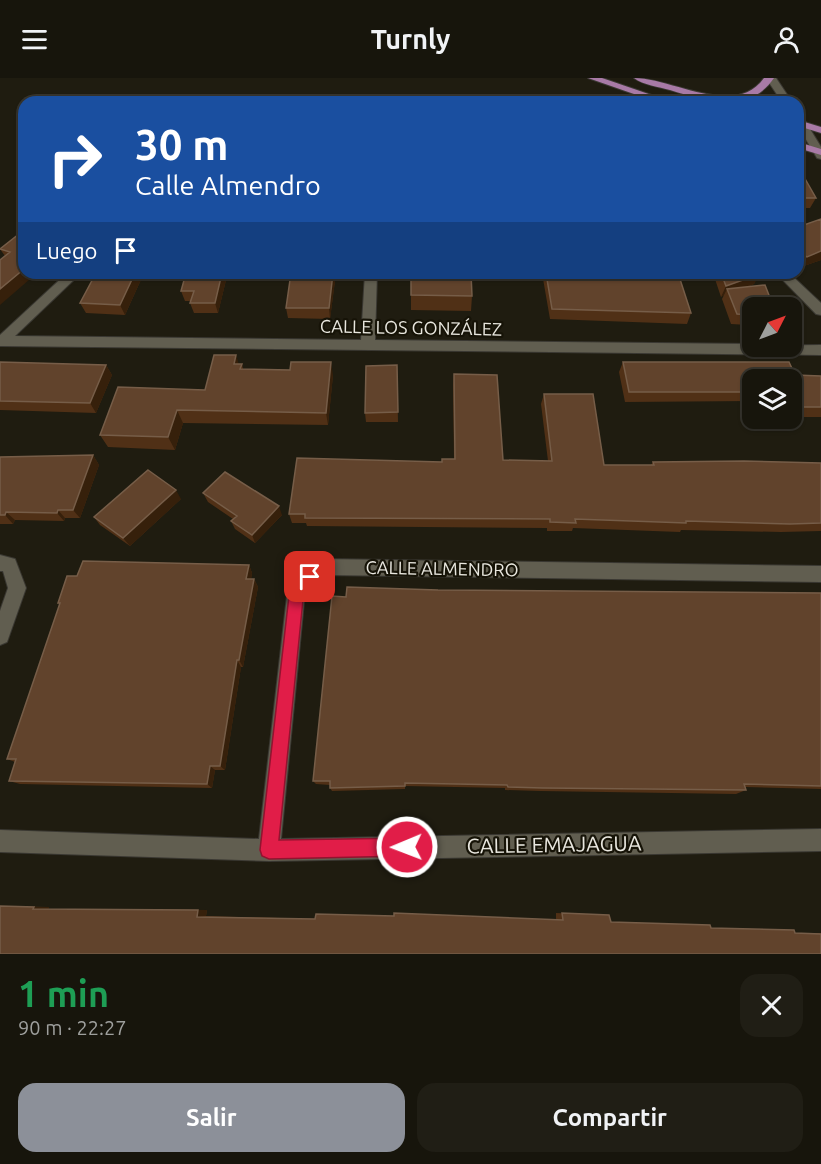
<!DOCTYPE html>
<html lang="es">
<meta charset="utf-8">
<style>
:root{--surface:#17150c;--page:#201e15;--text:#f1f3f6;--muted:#9e9f9d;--line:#36342d;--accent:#8c9099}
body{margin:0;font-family:Ubuntu,sans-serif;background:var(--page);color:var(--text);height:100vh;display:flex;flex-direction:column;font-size:22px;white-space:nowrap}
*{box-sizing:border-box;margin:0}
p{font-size:20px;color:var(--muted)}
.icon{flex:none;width:33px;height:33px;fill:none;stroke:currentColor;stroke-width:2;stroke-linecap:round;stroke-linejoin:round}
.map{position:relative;height:876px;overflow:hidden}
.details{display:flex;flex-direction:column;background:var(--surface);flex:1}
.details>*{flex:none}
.hud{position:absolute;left:18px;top:18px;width:786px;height:183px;border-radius:18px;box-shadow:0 2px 4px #0004,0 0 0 2px var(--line);background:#1a4fa0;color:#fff;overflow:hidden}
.needle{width:39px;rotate:48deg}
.tools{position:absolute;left:742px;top:219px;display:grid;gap:12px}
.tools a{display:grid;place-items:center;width:60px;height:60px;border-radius:12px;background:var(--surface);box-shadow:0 2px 4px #0004,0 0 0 2px var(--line);font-size:30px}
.pin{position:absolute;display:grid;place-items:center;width:51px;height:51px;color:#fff;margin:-26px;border-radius:12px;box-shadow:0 3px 9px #0006}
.me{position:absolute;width:66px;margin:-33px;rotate:269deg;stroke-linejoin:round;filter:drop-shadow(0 0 4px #0008)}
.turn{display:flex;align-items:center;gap:21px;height:126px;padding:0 18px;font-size:27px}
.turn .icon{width:78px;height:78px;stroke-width:2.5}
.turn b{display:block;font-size:42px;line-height:51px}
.then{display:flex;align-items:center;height:57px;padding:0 18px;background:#0003;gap:12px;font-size:22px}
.round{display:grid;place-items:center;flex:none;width:63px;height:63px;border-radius:18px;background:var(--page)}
.head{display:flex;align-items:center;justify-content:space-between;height:102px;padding:0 18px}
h1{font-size:36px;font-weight:700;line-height:45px;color:#1e9e55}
.button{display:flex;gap:12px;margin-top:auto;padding:12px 18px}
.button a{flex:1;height:69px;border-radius:18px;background:var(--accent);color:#fff;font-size:24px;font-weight:700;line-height:69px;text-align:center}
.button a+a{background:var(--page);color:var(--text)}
header{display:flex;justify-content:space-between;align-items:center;height:78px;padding:0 18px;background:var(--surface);font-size:27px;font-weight:700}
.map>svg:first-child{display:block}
</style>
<header><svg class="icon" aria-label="menu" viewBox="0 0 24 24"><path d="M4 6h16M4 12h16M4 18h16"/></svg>Turnly<svg class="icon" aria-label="person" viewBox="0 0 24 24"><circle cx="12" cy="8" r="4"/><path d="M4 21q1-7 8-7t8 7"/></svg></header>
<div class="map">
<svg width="821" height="876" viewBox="0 0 821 876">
<rect width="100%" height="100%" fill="#1f1c10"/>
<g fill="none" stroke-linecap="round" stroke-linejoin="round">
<defs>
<path id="minor" d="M67,195h14l-66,63 346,4 4,-67h12l-2,67 378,4v2l68,-1v10l-821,-9v-11z
M776,195h13l32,30v12l-5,-1z
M0,477l15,4 11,29 -19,54 -7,3v-34l8,-23 -5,-17h-3z
M323,481l498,7v16l-495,-7 -21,16 -24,248 540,-10v22l-552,10 -269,-9v-22l259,9 29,-252 3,-6z"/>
<path id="tertiary" d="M766,0h10l16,24h-10z
M798,37l4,1 19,31v12l-4,-1 -19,-32z"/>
<path id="primary" d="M588,0h14l70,24h-15z
M634,0c39,0 101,41 130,0h10c-25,37 -68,23 -104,12 -11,-3 -27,-5 -36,-12z
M798,42l23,7v6l-23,-7z
M798,64l23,7v6l-23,-7z"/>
</defs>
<use href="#minor" stroke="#3a3832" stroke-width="2"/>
<use href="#tertiary" stroke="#3a3832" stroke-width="2"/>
<use href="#primary" stroke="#3a3832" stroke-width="2"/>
<use href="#minor" fill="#615e50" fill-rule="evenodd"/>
<use href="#tertiary" fill="#615e50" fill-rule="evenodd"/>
<use href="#primary" fill="#a87aa6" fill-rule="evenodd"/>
</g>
<path fill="#503016" d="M798,99l18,21 -6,10h-12z
M798,149l23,33 -20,7 -3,-2z
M24,152v43l-19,-17 -5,-7z
M96,195h48l-19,42 -39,-2 -6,-10z
M186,195h40l1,3 -9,37h-24l-4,-10 1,-2h-6l-4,-10z
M291,195h45l-6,46 -42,-1 -2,-10z
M411,195l61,23 -1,15 -60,-1z
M542,195h217l-5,11 -7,3 6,21v20h-4l-1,-3 -17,-1 -9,-25 2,-4 -3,2 -7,-21 -35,-1 12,38 -4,11 -137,-5z
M0,284l106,3 6,10 -16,38 -96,-3z
M623,284l172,13 26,1v41h-29v-37h-39v21l-128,1 -6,-30z
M239,286h3l1,5 90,6 -5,50 -145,-2 -8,27 -67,-3 -8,-12 105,-45z
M397,287l1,57h-32l-1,-9z
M454,296l49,86 45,1 -7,-57 3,-10 60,71h47l2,-3 168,1v68l-40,1 -100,-2 -1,2 -107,-4 -1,3h-25v-3l-240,-2 -1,-3h-14l-3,-9 153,-52 12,-3 -1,-74z
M93,377l6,10 -19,53h-15l-1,3 -49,-1 -2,4h-13v-67z
M203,415l79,22 -27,28 -20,-14 -4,-8 2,-2 -25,-17z
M181,421l-51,47 -30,-21 -6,-8z
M249,487l3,8 -1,6h3l4,8 -15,80h-2l-16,103h-10l-3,18 -192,-4 -11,-3 6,-19 -8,-3 53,-155 -2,-1 19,-27z
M438,512l383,3v196l-76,-2 1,3 -10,4 -196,-3 -35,-1v-2l-100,-2v3l-73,2 -2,-3v-3l-14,-1 -3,-3 33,-184z
M0,828l49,1v2l158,1 -1,6 109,3 241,1v-7l53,2 2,7 184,11h26v21h-821z"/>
<path fill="#36200b" d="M821,173v9l-20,7 6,-10z
M24,191v4h13l-37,32v-16z
M135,195h9l-19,42 -5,-10z
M222,195h4l1,3 -9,37 -3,-10z
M333,195h3l-6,46 -1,-11z
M760,196l-6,10 -25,10 -2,-5 -3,6 -3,2 5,-11z
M236,277l4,13 -6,-4z
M331,284l2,13 -5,50 -2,-12z
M106,287l6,10 -16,38 -6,-10z
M177,332l6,13 -8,27 -7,-13z
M93,377l6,10 -19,53 -7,-8z
M176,412l5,9 -51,47 -7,-8z
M279,428l3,9 -27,28 -3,-8z
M58,432l7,8 -1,3 -7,-8z
M6,434l9,8 -2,4 -8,-9z
M249,487l3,8 -2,13 -4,-7z
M254,501l4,8 -15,80 -4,-7z
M237,582l4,7 -16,103 -5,-4z
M210,688l5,4 -3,18 -5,-4z
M34,829h15v2h-16z
M198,832h9l-1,6 -9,1z"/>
<path fill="#61432c" stroke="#765d48" stroke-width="1.5" d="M798,99h6l12,21h-18z
M821,141v32l-14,6 -9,-7v-23z
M24,152v39l-24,20v-29l10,-8 -10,-3z
M96,195h39l-15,32 -40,-2z
M186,195h36l-7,30h-25l4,-12h-13z
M291,195h42l-4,35h-43z
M411,195h60l1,23 -61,-1z
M546,195h132l13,40 -139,-4z
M721,195h38l1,1 -34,12z
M765,207l9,23h-21v7l-16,-1 -10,-25z
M214,277h22l-2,9h8l-2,5 50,1 1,-8h40l-5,51 -149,-3 -9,27 -68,-2 18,-48 87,3z
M0,284l106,3 -16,38 -90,-2z
M623,284h166l6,13 26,1v31h-29v-27h-39v12h-124z
M397,287l1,47 -33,1 1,-47z
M454,296l43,1 6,85 49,1 -8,-67h49l11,71h50l-1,-3 91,-1 77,2v60l-31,1 -104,-3v2l-111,-4 1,4 -26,-1v-3l-245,-1v-4h-16l8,-56 145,4v-3h13z
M93,377l-20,55h-15l-1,3 -51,-1 -1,3h-5v-58z
M148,392l28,20 -53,48 -29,-21z
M225,394l54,34 -27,29 -21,-14 6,-5 -34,-23z
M83,483l166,4 -3,14h8l-15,81h-2l-17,106h-10l-3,18 -198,-3 7,-22h-9l53,-156h-2l9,-27h10z
M347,509l91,3 383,3v193l-77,-2 2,6 -203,-2 -35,-1 -1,-2 -102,-2v3l-75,2v-7h-17l19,-185 14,1z
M0,828l34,1 -1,2 165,1 -1,7 118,2 1,-5 78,2v-3l169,7 -1,-7 47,2 2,7 99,3 1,3 83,2 1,3 26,1v20h-821z"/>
<path fill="#e11d48" stroke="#92132f" stroke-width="1.5" d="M310,493l5,1 2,5 -13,13 -25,250 128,-2 6,3 3,6 -3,7 -6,2 -138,3 -7,-3 -2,-6 30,-263 2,-5z"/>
<g text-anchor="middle" stroke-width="4.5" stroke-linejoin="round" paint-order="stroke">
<g font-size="18" fill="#e9e7df" stroke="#161307">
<text transform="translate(411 250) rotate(1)" y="6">CALLE LOS GONZÁLEZ</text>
<text transform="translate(442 491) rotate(1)" y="6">CALLE ALMENDRO</text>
</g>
<g font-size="21" fill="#e9e7df" stroke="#161307">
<text transform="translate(554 767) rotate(-1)" y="7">CALLE EMAJAGUA</text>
</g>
</g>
</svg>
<div class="tools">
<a><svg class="needle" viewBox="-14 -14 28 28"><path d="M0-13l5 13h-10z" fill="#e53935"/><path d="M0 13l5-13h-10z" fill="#9e9f9d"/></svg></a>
<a><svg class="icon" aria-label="layers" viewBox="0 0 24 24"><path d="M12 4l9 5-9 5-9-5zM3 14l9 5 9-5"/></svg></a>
</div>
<div class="pin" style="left:310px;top:499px;background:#d93025"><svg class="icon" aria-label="arrive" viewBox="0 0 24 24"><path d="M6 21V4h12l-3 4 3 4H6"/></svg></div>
<svg class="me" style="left:407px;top:769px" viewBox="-20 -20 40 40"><circle r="17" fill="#e11d48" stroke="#fff" stroke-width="3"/><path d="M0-11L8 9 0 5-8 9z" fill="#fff"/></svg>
<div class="hud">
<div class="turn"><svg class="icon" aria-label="right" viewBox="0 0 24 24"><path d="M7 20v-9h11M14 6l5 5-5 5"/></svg><div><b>30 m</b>Calle Almendro</div></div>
<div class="then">Luego<svg class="icon" aria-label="arrive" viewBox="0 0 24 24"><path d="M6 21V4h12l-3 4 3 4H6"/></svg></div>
</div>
</div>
<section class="details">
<div class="head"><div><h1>1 min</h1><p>90 m · 22:27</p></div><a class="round"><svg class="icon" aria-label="close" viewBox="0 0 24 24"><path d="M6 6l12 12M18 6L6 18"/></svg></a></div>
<div class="button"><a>Salir</a><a>Compartir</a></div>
</section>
